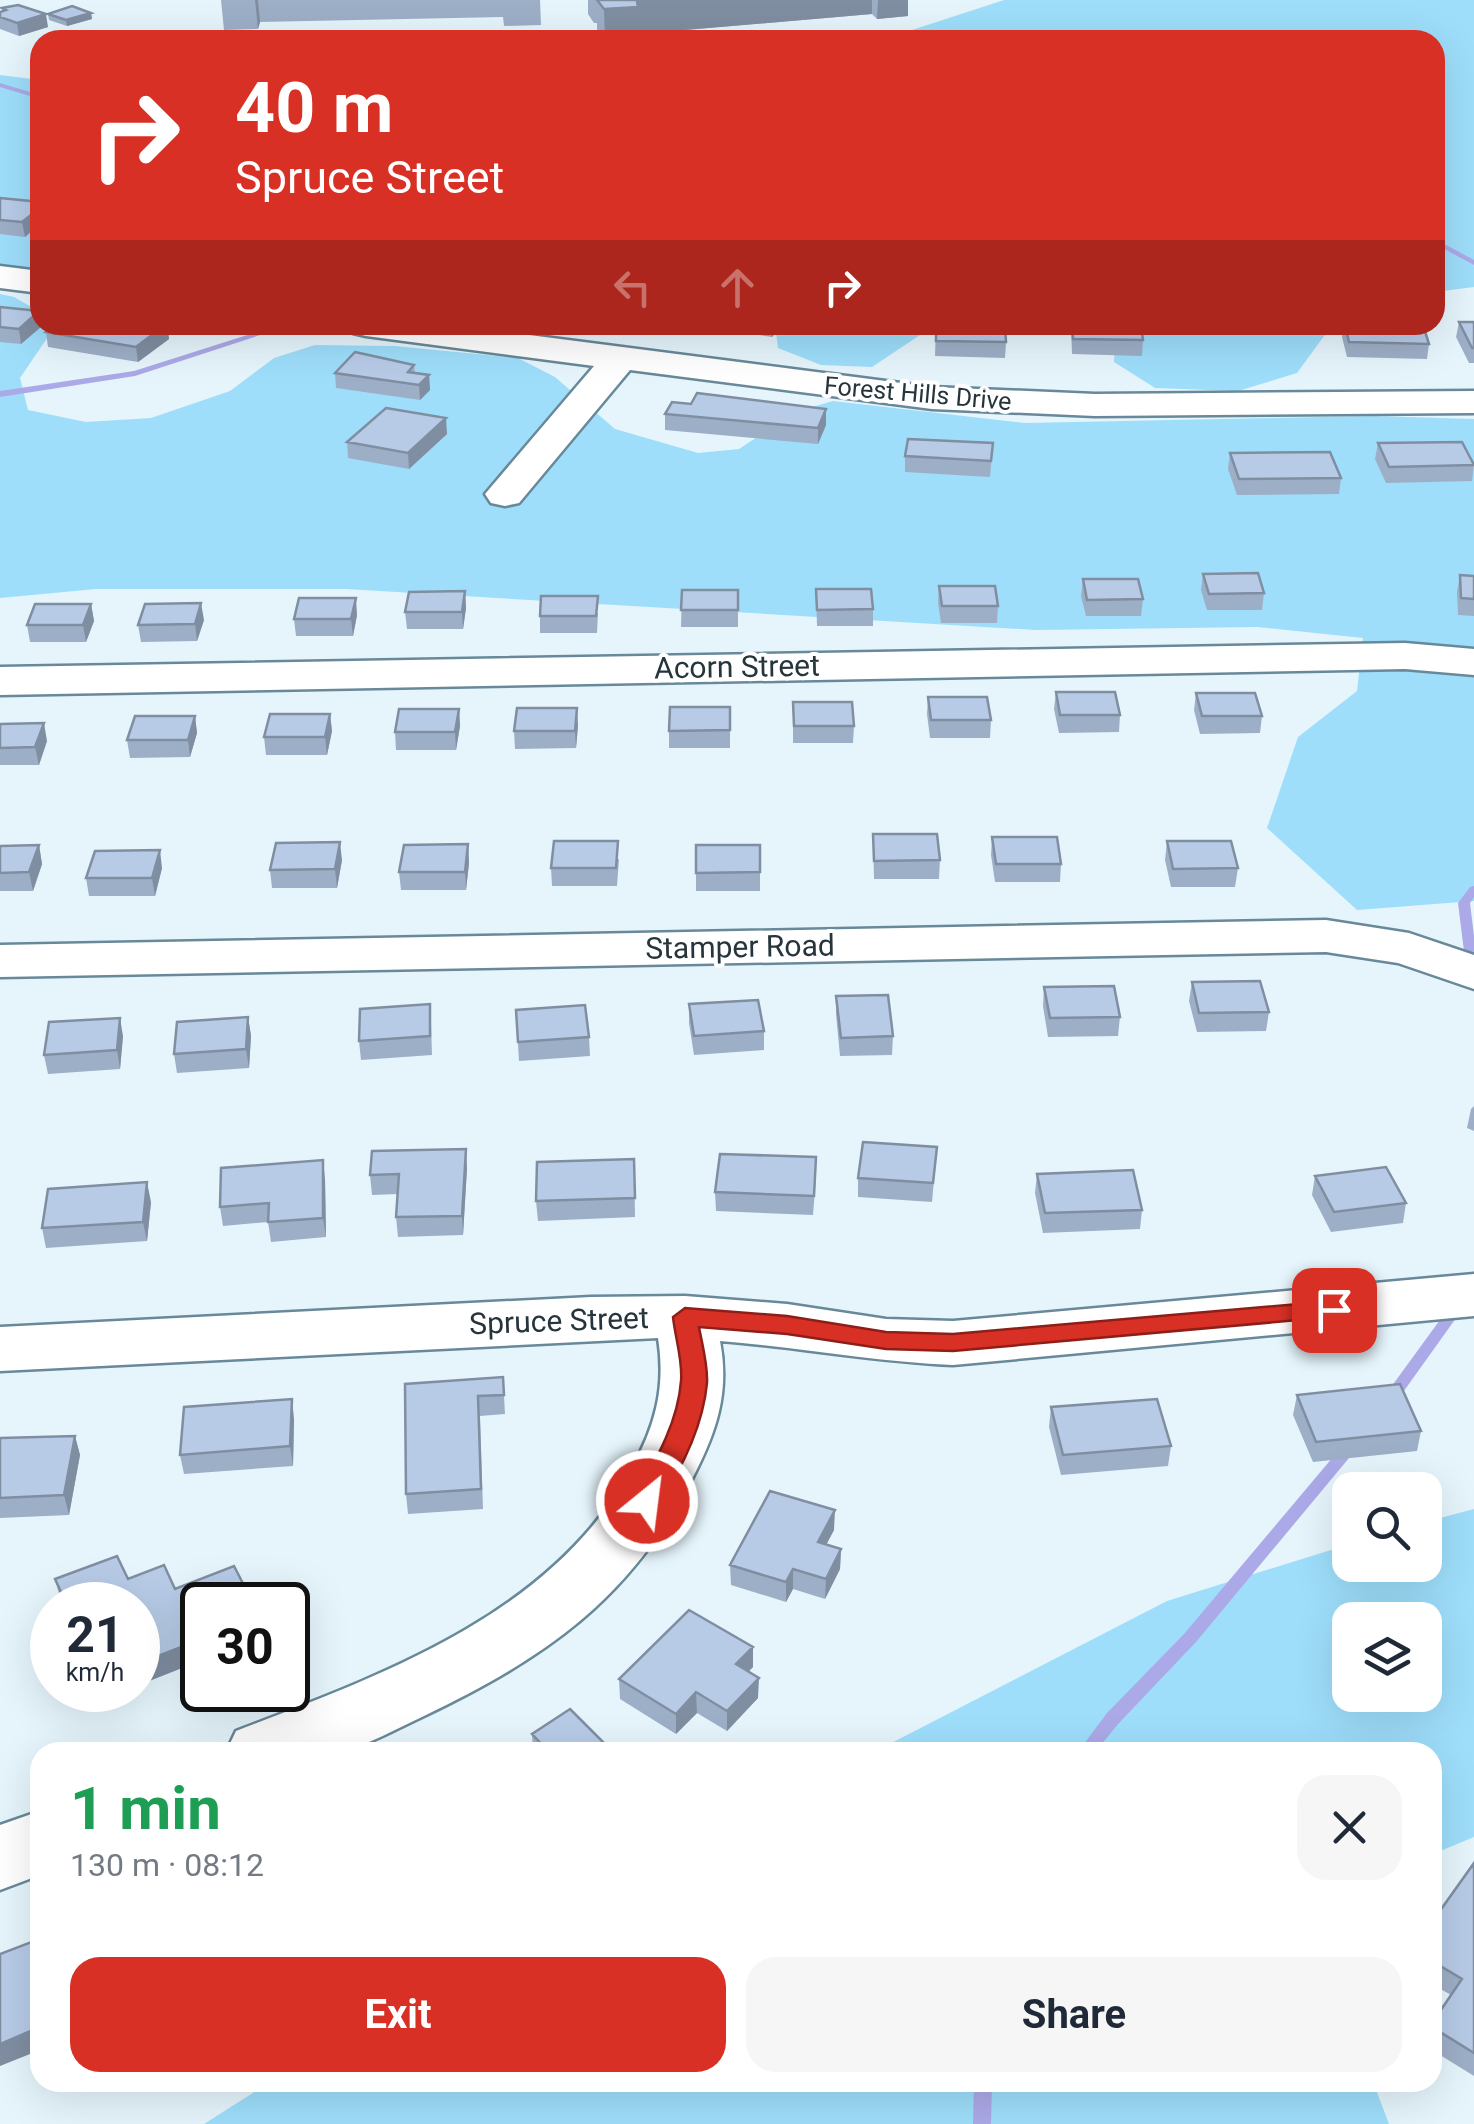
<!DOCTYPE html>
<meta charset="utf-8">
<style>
:root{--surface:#fff;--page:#f6f6f7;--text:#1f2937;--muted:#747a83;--accent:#d93025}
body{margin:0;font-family:Roboto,sans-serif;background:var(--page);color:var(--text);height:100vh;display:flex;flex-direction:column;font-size:38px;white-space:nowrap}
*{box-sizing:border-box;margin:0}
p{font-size:32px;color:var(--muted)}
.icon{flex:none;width:55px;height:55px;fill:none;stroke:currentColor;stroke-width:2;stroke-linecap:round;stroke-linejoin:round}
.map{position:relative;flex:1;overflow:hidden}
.sheet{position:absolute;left:30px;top:1742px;width:1412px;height:350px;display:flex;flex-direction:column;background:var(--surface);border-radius:30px;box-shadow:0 10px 40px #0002}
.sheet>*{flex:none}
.banner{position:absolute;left:30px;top:30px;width:1415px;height:305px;border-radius:30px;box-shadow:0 10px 40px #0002;background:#d93025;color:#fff;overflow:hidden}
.controls{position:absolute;left:1332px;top:1472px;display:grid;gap:20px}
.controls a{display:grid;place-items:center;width:110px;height:110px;border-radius:20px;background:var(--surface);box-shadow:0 10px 40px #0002;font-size:50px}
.speed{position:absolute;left:30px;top:1582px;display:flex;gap:20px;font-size:50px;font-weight:700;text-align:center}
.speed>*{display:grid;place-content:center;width:130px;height:130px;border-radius:50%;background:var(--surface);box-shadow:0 10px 40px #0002;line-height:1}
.speed small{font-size:25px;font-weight:400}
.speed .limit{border:5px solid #111;border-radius:15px;background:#fff;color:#111}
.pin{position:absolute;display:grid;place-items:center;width:85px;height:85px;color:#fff;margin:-42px;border-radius:20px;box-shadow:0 5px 15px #0006}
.me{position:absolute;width:110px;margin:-55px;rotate:29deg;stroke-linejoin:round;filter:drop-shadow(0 0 8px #0008)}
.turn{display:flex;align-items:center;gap:35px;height:210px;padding:0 40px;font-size:45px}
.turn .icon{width:130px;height:130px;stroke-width:2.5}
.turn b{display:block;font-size:70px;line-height:85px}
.lanes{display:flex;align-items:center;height:95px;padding:0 40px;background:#0003;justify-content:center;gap:50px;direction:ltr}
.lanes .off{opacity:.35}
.round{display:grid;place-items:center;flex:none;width:105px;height:105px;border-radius:30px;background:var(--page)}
.headline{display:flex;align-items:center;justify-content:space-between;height:170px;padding:0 40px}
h1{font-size:60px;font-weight:700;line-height:75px;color:#1e9e55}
.primary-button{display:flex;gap:20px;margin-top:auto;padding:20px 40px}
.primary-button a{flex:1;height:115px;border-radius:30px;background:var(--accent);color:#fff;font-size:40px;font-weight:700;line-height:115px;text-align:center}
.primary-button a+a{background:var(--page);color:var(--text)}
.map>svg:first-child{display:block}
</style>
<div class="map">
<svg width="1474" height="2124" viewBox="0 0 1474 2124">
<rect width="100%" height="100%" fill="#e6f5fc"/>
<path fill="#9edefb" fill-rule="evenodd" d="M1004,0h470v287l-39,5v-252h-634l105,-8z
M0,75l40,5v192l-40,-6z
M0,294l14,3 26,15v13h16l-36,53 8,32 58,12 65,-4 79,-27 44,-33 41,-13 80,1 123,12 37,19 60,52 83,24 41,-4 56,-37 38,-11 192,22 349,-7 100,3v482l-117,9 -90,-82 31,-91 59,-46 6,-53 -106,-11 -221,3 -690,-41h-250l-96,9z
M775,325h160l-63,42 -51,-2 -43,-17z
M1116,325h223l-15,11 -27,37 -59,18 -83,-3 -41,-26z
M1474,1509v328l-41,17 -1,-102h-558l293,-151 183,-57v21h75v-43zM1425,1620v75h-75v-75z
M270,2082h1103l16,42h-1185z"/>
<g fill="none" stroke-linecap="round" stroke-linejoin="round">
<path fill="#aca9e8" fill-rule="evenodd" d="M0,83l40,12v4l-40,-12z
M1435,239l39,21v5l-39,-21z
M279,325h12l-156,51 -135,21v-6l134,-20z
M1474,886v11l-4,6 4,33v52l-6,-4 -10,-81 12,-16z
M1474,1278v15l-78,109h-10l-2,-4 2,-4 83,-114z
M1349,1443l5,1 2,4 -2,4 -158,190 -77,81 -24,29h-17l29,-39 77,-79 160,-190z
M974,2082h18l-1,42h-18z"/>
<defs>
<path id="minor" d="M0,266l40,5v22l-40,-5z
M348,325h103l481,62 163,7 379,-3v22l-379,3 -163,-7 -302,-39 -111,133 -14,3 -14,-3 -6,-9 109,-128 -228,-30 -13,-3z
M1405,643l69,6v26l-69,-6 -1405,26v-28z
M1326,920l83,13 65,22v34l-76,-26 -72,-11 -1326,25v-32z
M1474,1274v42l-521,49c-78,-3 -155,-18 -233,-24 10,52 -4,92 -28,138 -64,122 -146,178 -268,237 -26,12 -56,29 -84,36 -25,6 -87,2 -114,0l10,-21c146,-56 315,-116 395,-261 24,-43 35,-82 27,-132l-658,33v-44l591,-30 94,-1 102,8 99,15 67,2z
M40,1811v64l-40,15v-65z"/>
</defs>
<use href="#minor" stroke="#688999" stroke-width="5"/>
<use href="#minor" fill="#fff" fill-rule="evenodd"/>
</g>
<path fill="#9dafc7" d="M221,0h319l1,25 -37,1 -1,-9 -243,5 -2,7 -34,1z
M588,0h320v16l-31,3 -5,-5 -234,20v5l-11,1h-24l-6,-9v-8h-3l-6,-9z
M2,8l46,19 -29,9 -19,-7v-17l2,-1z
M91,13l1,6 -25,7 -18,-6 -1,-6z
M0,198l40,4v22l-15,13 -25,-3z
M0,307l42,18v1l-21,18 -21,-2z
M1459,322h15v41h-5l-13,-26z
M697,325h85l-10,12z
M936,325l70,17 -1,16 -70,-2z
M1071,325l72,15 -1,16 -70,-2z
M1343,325h80l6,19 -2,15 -80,-2 -5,-20z
M46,332l123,7 -31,23 -90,-15z
M414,365l1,8 14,2 1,15 -10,10 -84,-12 -1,-15z
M665,414l161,11 -8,19 -153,-14z
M447,434l-38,35 -61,-11 -1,-16z
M993,443l-3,34 -85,-5v-16z
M1378,443l96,21 -2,17 -86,2 -11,-24z
M1230,453l111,25 -2,16 -102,1 -9,-26z
M1203,574l61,19 -2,17h-55l-6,-20z
M1460,575l14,1v40l-16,-1 -1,-23z
M1083,579l60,20 -2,17h-55l-5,-20z
M939,586l59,20 -1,17h-56l-3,-20z
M816,589l57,20v17h-56z
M682,590h56v37h-57z
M465,591l1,17 -3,21h-56l-2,-17z
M91,604l3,17 -8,21h-56l-3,-17z
M598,613l-1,20h-57v-17z
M357,615l-4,21h-57l-2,-17z
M204,620l-7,21 -56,1 -3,-17z
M1056,692l64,23 -1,17 -60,1 -5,-24z
M1196,693l66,23 -2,17 -60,1 -6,-24z
M928,697l63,23 -1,18h-60l-3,-24z
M793,702l61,24 -1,17h-60z
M730,707v41h-61v-17z
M459,709l1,17 -4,24h-60l-1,-18z
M330,714l2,17 -5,24h-61l-2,-18z
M195,716l2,17 -7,24 -60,1 -3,-18z
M0,724l47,17 -8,24h-39z
M578,725l-2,23 -61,1 -1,-18z
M873,834l67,26 -1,19h-65z
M992,837l69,27 -1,18h-65l-4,-27z
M1167,841l71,27 -3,19h-64l-6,-27z
M468,844l1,19 -3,27h-65l-2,-18z
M39,845l3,19 -9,27h-33v-45z
M696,845h64v46h-64z
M619,859l-2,27h-65l-1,-18z
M342,860l-5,28h-65l-2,-18z
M162,868l-7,28h-66l-3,-18z
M1192,982l77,30 -3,19 -69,1 -8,-31z
M1044,987l76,30 -2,19 -70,1 -5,-31z
M836,996l57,40 -1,19 -52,1 -4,-42z
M689,1004l75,27v19l-70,5 -5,-32z
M516,1010l73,27 1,19 -71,5z
M248,1017l3,19 -2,32 -72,5 -3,-19z
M431,1023l1,32 -71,5 -2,-19z
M123,1036l-3,33 -72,5 -4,-19z
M1474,1106v25l-7,-3 4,-19z
M937,1147l-5,55 -74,-5v-19z
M634,1159l1,58 -97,4 -2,-20z
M467,1168l-4,67 -65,2 -2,-20 2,-23 -26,1 -2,-20z
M1037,1174l105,36 -2,19 -97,4 -8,-40z
M1315,1176l91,27 -3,20 -72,9 -19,-37z
M816,1177l-3,38 -97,-4 -1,-19z
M325,1179l1,58 -55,5 -3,-20 -45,4 -3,-19z
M151,1202l-4,39 -101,7 -4,-20z
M503,1377l2,37 -25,2 3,93 -75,5 -2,-20 -1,-110z
M1297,1395l124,36 -4,20 -104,11 -20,-47z
M1051,1407l120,39 -3,20 -107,9 -12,-48z
M294,1419l-1,47 -109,8 -4,-19z
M75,1436l5,19 -11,60 -69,3v-80z
M834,1530l-8,15 15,4 -1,20 -15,30 -32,-10 -7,13 -55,-17 -1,-20z
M55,1579h73l47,10 27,16v55l-58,23 -6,-15v-63h-76z
M753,1667l-5,5 10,26 -31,33 -30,-18 -21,21 -56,-35 -1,-20z
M532,1734l81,18h-80z
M1474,1863v213l-42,-26v-27l19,-28 -19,-11v-62z"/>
<path fill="#808ea2" d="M255,0h3l2,22 -2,7z
M652,0h220v14l-234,20v5l-33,1 -1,-31 33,-8z
M878,0h30v16l-31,3z
M91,13l1,6 -25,7 -1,-6z
M46,14l2,13 -29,9 -2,-13z
M40,208v16l-15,13 -3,-15z
M39,311l1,14 2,1 -21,18 -2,-15z
M165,325h3l1,14 -31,23 -2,-15z
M772,325h10l-10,12z
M429,375l1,15 -10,10 -1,-15z
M826,409v16l-8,19v-16z
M446,418l1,16 -38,35 -1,-16z
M465,591l1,17 -3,21 -1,-17z
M356,598l1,17 -4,21 -2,-17z
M201,603l3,17 -7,21 -2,-17z
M91,604l3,17 -8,21 -3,-17z
M577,708l1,17 -2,23 -1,-17z
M459,709l1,17 -4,24 -1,-18z
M330,714l2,17 -5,24 -2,-18z
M195,716l2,17 -7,24 -2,-17z
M44,723l3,18 -8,24 -4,-18z
M340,842l2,18 -5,28 -2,-19z
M468,844l1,19 -3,27 -1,-18z
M39,845l3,19 -9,27 -4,-19z
M160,850l2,18 -7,28 -3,-18z
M248,1017l3,19 -2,32 -3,-19z
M120,1018l3,18 -3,33 -3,-19z
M466,1149l1,19 -4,67 -1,-19z
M323,1160l2,19 1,58 -3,-19z
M147,1182l4,20 -4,39 -4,-19z
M292,1399l2,20 -1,47 -3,-20z
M75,1436l5,19 -11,60 -5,-20z
M835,1510l-1,20 -17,32 1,-20z
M841,1549l-1,20 -15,30 1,-20z
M793,1569v20l-7,13v-20z
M202,1639v21l-58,23 -4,-20z
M753,1647v20l-17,17v-20z
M759,1678l-1,20 -31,33v-20z
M696,1692l1,21 -21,21v-20z
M40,2027v23l-40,16v-22z"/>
<path fill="#b7cbe7" stroke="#808ea2" stroke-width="2.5" d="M597,0h55l-15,1 1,6 -34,2z
M18,5l28,9 -29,9 -17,-6v-5l6,-2 -4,-2z
M72,6l19,7 -25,7 -18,-6z
M0,198l40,4v6l-18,14 -22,-2z
M0,307l39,4 -20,18 -19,-2z
M1459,322h15v26h-2z
M56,325h109l-29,22 -90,-15z
M936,325h69l1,17 -70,-1z
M1072,325h69l2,15 -70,-1z
M1345,325h78l6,19 -80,-2z
M355,352l59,13 -6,7 21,3 -10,10 -84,-12z
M697,393l129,16 -8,19 -153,-14 7,-12 19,2z
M386,408l60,10 -38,35 -61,-11z
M908,439l85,4 -2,18 -86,-5z
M1462,442l12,23 -85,2 -11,-24z
M1330,452l11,26 -102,1 -9,-26z
M1258,573l6,20 -55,1 -6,-20z
M1460,575l14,1v23l-13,-1z
M1083,579h55l5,20 -56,1z
M939,586h56l3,20h-56z
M816,589h55l2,20 -56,1z
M682,590h56v20h-57z
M465,591l-3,21h-57l4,-20z
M541,596h57l-2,20h-56z
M299,598h57l-5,21h-57z
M201,603l-6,21 -57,1 7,-21z
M35,604h56l-8,21h-56z
M1056,692h59l5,23h-60z
M1196,693h59l7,23h-60z
M928,697h59l4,23h-60z
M793,702h59l2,24h-60z
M670,707h60v23l-61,1z
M517,708h60l-2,23h-61z
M399,709h60l-4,23h-60z
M270,714h60l-5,23h-61z
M135,716h60l-7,24h-61z
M44,723l-9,24 -35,1v-24z
M873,834h64l3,26 -66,1z
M992,837h65l4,27h-65z
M554,841h64l-2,27h-65z
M1167,841h64l7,27 -65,1z
M340,842l-5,27 -65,1 6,-27z
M468,844l-3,28h-66l5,-27z
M39,845l-10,27 -29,1v-27z
M696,845h64v27l-64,1z
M160,850l-8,28h-66l9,-27z
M1260,981l9,31 -70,1 -7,-31z
M1114,986l6,31 -70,1 -6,-31z
M888,995l5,41 -52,2 -5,-42z
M758,1000l6,31 -70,5 -5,-32z
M430,1004v32l-71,5 1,-32z
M585,1005l4,32 -71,5 -2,-32z
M248,1017l-2,32 -72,5 3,-32z
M120,1018l-3,32 -73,5 5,-33z
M863,1142l74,5 -4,36 -75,-5z
M466,1149l-4,67 -66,1 3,-43 -29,1 2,-24z
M720,1154l96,3 -2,39 -99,-4z
M634,1159l1,39 -99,3 1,-39z
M323,1160v58l-55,4 1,-19 -49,4 1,-39z
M1386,1167l20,36 -72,9 -19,-36z
M1133,1170l9,40 -97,3 -8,-39z
M147,1182l-4,40 -101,6 6,-39z
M503,1377l1,18 -26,1 3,93 -75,5 -1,-110z
M1400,1384l21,47 -105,11 -19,-47z
M292,1399l-2,47 -110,9 4,-48z
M1157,1399l14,47 -108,9 -12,-48z
M75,1436l-11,59 -64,3v-60z
M770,1491l65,19 -17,32 23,7 -15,30 -33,-10 -7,13 -56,-17z
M117,1556l11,23 36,-14 11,24 59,-23 20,39h-52v34l-62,24 -2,-6v-52h-71l-12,-26z
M689,1610l64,37 -17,17 23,14 -32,33 -31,-19 -20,22 -57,-35z
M570,1709l43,43h-64l-17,-18z
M1474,1863v190l-42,-26v-4l30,-44 -30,-18v-39z
M34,1941l6,16v70l-40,17v-90z"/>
<path fill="#d93025" stroke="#8d1f18" stroke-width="2.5" d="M1334,1301l9,3 4,6 -4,6 -390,35 -67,-2 -99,-15 -88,-7c3,17 9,38 8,56 -4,43 -27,89 -51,125h-19l-4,-7c20,-36 45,-77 48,-120 2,-20 -6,-44 -8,-64l12,-9 102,8 99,16 67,2z"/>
<g text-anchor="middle" stroke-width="8" stroke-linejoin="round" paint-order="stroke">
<g font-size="25" fill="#26353b" stroke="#fff">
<text transform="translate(918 393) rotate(5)" y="9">Forest Hills Drive</text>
</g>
<g font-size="30" fill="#26353b" stroke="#fff">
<text transform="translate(737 667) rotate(-1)" y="10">Acorn Street</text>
<text transform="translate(740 947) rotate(-1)" y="10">Stamper Road</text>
<text transform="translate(559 1321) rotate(-2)" y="10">Spruce Street</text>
</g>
</g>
</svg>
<div class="controls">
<a><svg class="icon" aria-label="search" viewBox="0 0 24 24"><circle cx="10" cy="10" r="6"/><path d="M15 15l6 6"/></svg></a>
<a><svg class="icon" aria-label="layers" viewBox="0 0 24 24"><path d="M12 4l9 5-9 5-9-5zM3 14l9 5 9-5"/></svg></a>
</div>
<div class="speed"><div>21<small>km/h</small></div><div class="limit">30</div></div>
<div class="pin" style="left:1334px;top:1310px;background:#d93025"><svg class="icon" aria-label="arrive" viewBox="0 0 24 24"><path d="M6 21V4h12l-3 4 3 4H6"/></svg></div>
<svg class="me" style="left:647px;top:1501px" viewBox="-20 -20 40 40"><circle r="17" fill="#d93025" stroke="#fff" stroke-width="3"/><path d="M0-11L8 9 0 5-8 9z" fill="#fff"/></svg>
<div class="banner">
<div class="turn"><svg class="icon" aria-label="right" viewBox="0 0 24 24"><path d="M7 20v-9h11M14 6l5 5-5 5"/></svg><div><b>40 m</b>Spruce Street</div></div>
<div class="lanes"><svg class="icon off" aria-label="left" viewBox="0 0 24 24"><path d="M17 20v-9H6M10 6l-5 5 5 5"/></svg><svg class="icon off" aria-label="ahead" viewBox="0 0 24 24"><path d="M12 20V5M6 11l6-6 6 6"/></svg><svg class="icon" aria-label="right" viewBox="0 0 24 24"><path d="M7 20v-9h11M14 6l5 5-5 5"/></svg></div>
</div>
<section class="sheet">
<div class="headline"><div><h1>1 min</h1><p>130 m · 08:12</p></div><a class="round"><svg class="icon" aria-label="close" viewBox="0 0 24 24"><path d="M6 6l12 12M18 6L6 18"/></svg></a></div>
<div class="primary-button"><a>Exit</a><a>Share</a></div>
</section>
</div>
